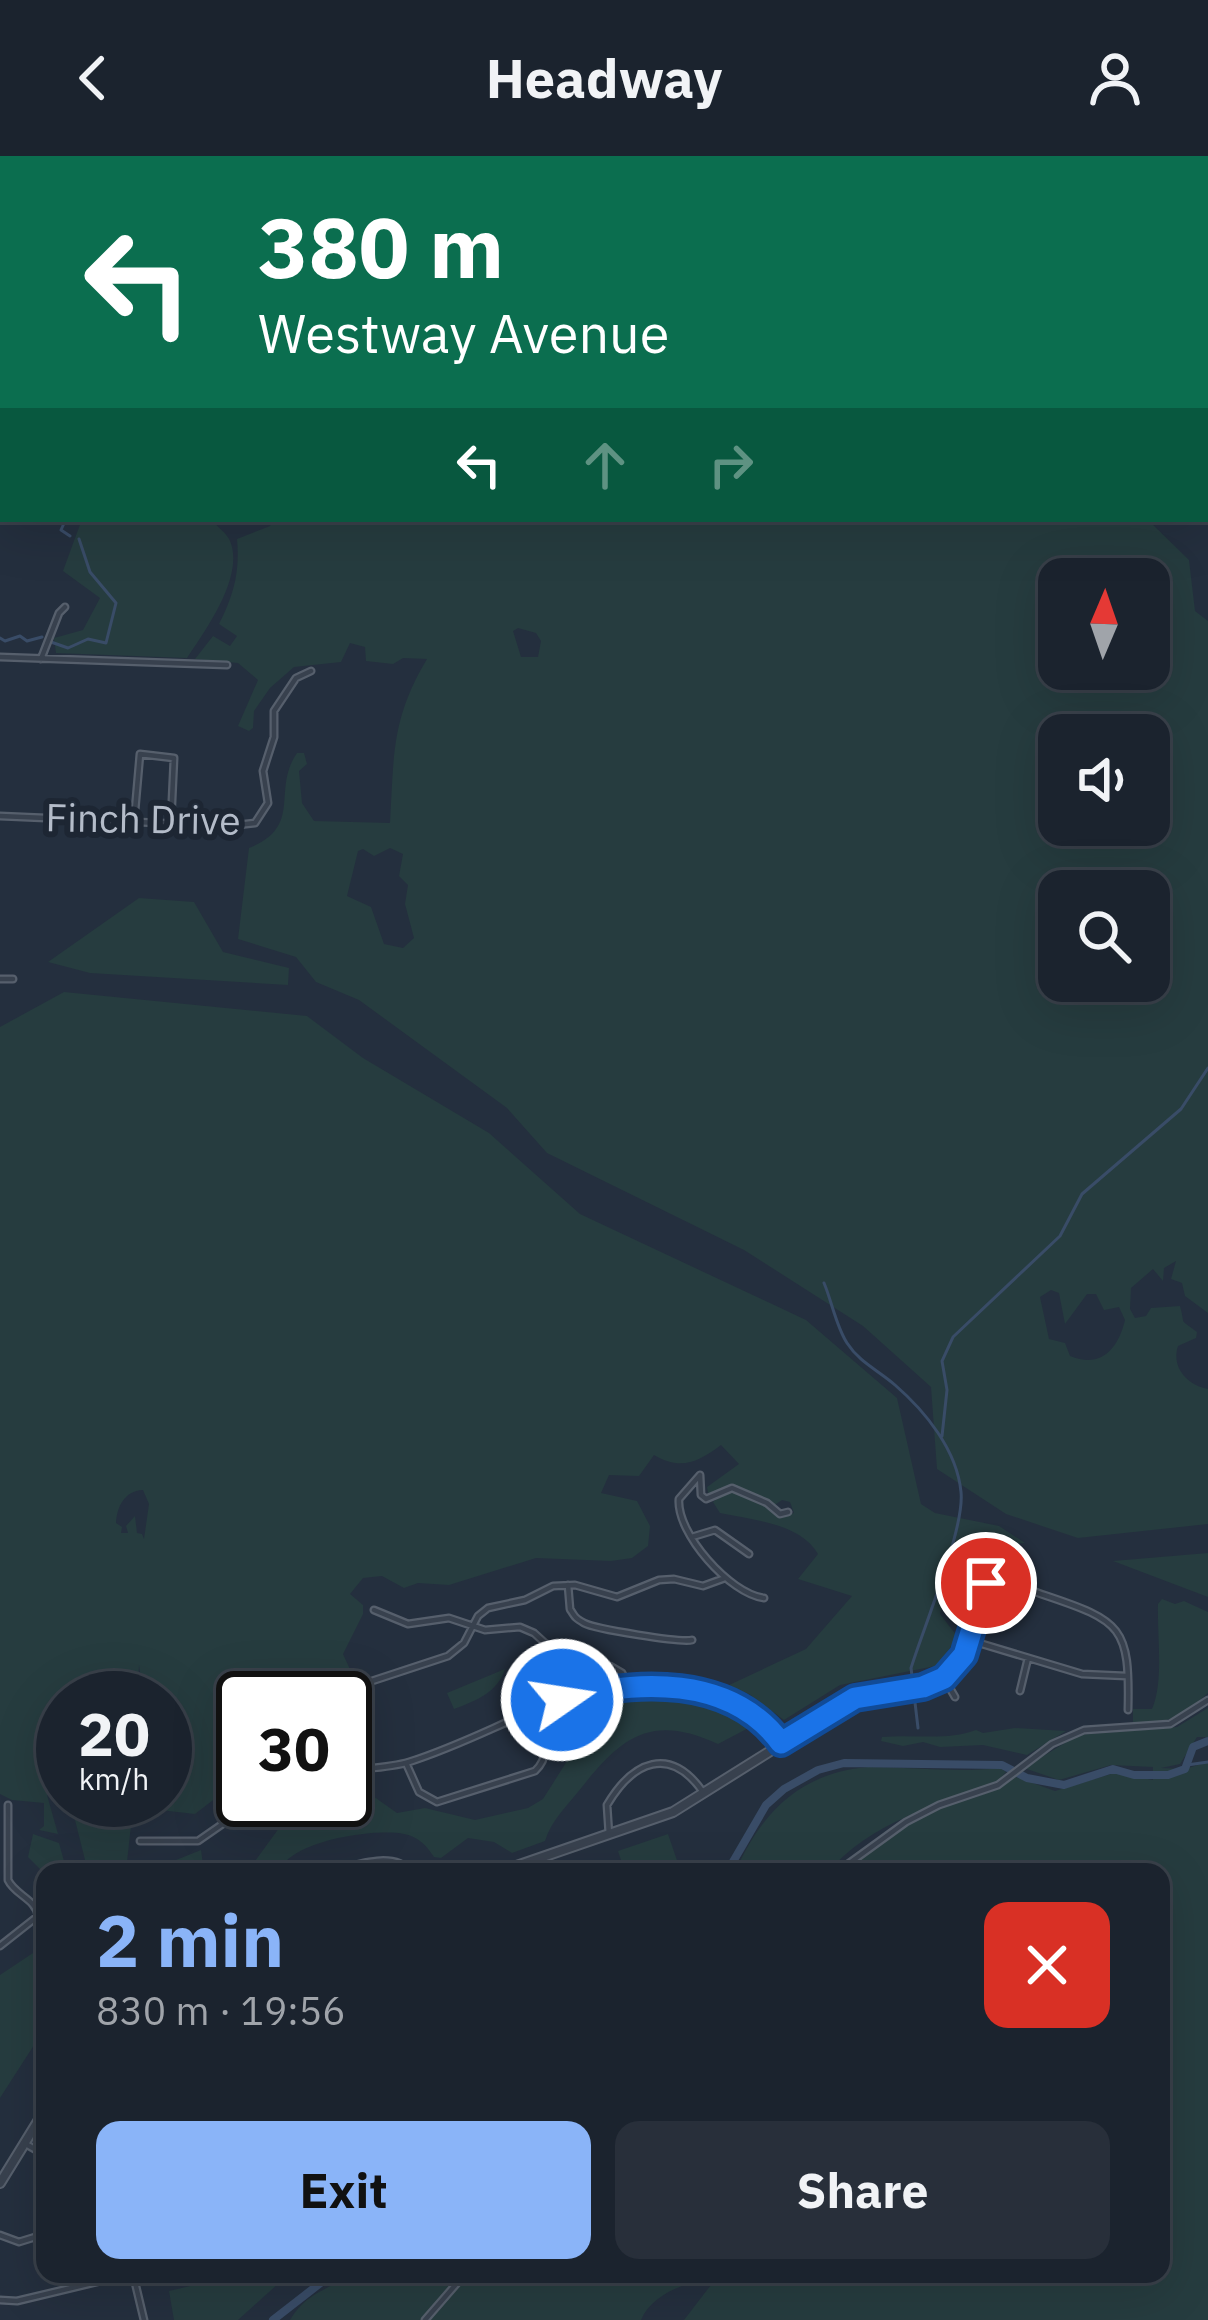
<!DOCTYPE html>
<meta charset="utf-8">
<style>
:root{--surface:#1b232e;--page:#282f3a;--text:#f1f3f6;--muted:#a0a4aa;--line:#39404a;--accent:#8ab4f8}
body{margin:0;font-family:"IBM Plex Sans",sans-serif;background:var(--page);color:var(--text);height:100vh;display:flex;flex-direction:column;font-size:45px;white-space:nowrap}
*{box-sizing:border-box;margin:0}
p{font-size:39px;color:var(--muted)}
.icon{flex:none;width:66px;height:66px;fill:none;stroke:currentColor;stroke-width:2;stroke-linecap:round;stroke-linejoin:round}
.map{position:relative;flex:1;overflow:hidden}
.panel{position:absolute;left:36px;top:1707px;width:1134px;height:420px;display:flex;flex-direction:column;background:var(--surface);border-radius:24px;box-shadow:0 12px 48px #0002,0 0 0 3px var(--line)}
.panel>*{flex:none}
.top-card{position:absolute;left:0px;top:0px;width:1209px;height:366px;box-shadow:0 12px 48px #0002,0 0 0 3px var(--line);background:#0b6e4f;color:#fff;overflow:hidden}
.needle{width:78px;rotate:2deg}
.controls{position:absolute;left:1038px;top:402px;display:grid;gap:24px}
.controls a{display:grid;place-items:center;width:132px;height:132px;border-radius:24px;background:var(--surface);box-shadow:0 12px 48px #0002,0 0 0 3px var(--line);font-size:60px}
.speed{position:absolute;left:36px;top:1515px;display:flex;gap:24px;font-size:60px;font-weight:700;text-align:center}
.speed>*{display:grid;place-content:center;width:156px;height:156px;border-radius:50%;background:var(--surface);box-shadow:0 12px 48px #0002,0 0 0 3px var(--line);line-height:1}
.speed small{font-size:30px;font-weight:400}
.speed .limit{border:6px solid #111;border-radius:18px;background:#fff;color:#111}
.pin{position:absolute;display:grid;place-items:center;width:102px;height:102px;color:#fff;margin:-51px;border:6px solid #fff;border-radius:50%;box-shadow:0 3px 12px #0007}
.me{position:absolute;width:132px;margin:-66px;rotate:77deg;stroke-linejoin:round;filter:drop-shadow(0 0 9px #0008)}
.turn{display:flex;align-items:center;gap:42px;height:252px;padding:0 60px;font-size:54px}
.turn .icon{width:156px;height:156px;stroke-width:2.5}
.turn b{display:block;font-size:84px;line-height:102px}
.lanes{display:flex;align-items:center;height:114px;padding:0 60px;background:#0003;justify-content:center;gap:60px;direction:ltr}
.lanes .off{opacity:.35}
.round{display:grid;place-items:center;flex:none;width:126px;height:126px;border-radius:24px;background:var(--page)}
.overview{display:flex;align-items:center;justify-content:space-between;height:204px;padding:0 60px}
h1{font-size:72px;font-weight:700;line-height:90px;color:var(--accent)}
.primary-button{display:flex;gap:24px;margin-top:auto;padding:24px 60px}
.primary-button a{flex:1;height:138px;border-radius:24px;background:var(--accent);color:#111;font-size:48px;font-weight:700;line-height:138px;text-align:center}
.primary-button a+a{background:var(--page);color:var(--text)}
header{display:flex;justify-content:space-between;align-items:center;height:156px;padding:0 60px;background:var(--surface);font-size:54px;font-weight:700}
.map>svg:first-child{display:block}
</style>
<header><svg class="icon" aria-label="back" viewBox="0 0 24 24"><path d="M15 5l-7 7 7 7"/></svg>Headway<svg class="icon" aria-label="person" viewBox="0 0 24 24"><circle cx="12" cy="8" r="4"/><path d="M4 21q1-7 8-7t8 7"/></svg></header>
<div class="map">
<svg width="1208" height="2164" viewBox="0 0 1208 2164">
<rect width="100%" height="100%" fill="#242f3e"/>
<path fill="#263c3f" fill-rule="evenodd" d="M263,0h178l4,3h-184z
M82,363h129c5,7 16,14 19,22 15,35 -25,90 -43,117l-131,-5 -2,-15 29,-8 17,-32 -37,-27z
M274,363h873l42,41 6,51 13,10v692l-23,-17 -3,-13 -11,-4 5,-18 -12,7 -1,13 -10,-12 -22,19 -1,21 5,9 11,-2 5,-8 29,-2c6,22 -2,11 17,26l-1,6 -18,8c-7,21 9,39 30,43v135l-130,14 -72,-24 -69,-45 -6,-82 -68,-61 -119,-76 -197,-97 -40,-45 -148,-108 -43,-18 -20,-25 -58,-18 11,-91c55,-22 22,-57 48,-95h7l3,11 -8,7 3,32 12,18 76,2c4,-67 1,-104 37,-164l-24,-1 -10,6 -27,-3 -1,-14 -15,-4 -9,19 -47,5 -24,21 -16,23 -1,17 -4,3 -11,-5 20,-46 -20,-17 -43,-4 18,-23 17,10 7,-10 -18,-12c15,-30 21,-52 18,-85l33,-13zM1059,423h90v90h-90zM518,472l18,5 5,8 -3,16h-17l-8,-26zM1059,579h90v90h-90zM390,692l13,6 -4,22 9,9 -3,19 9,34 -11,10 -19,-4 -13,-37 -24,-11 11,-45 5,-2 11,7zM1059,735h90v90h-90zM1051,1134l8,3 6,31 22,-30h9l8,16 15,-3 6,13c-7,29 -24,49 -55,36l-5,-13 -16,-4 -9,-42z
M139,742l55,4 29,50 66,16 -1,17 -198,-12 -42,-11z
M64,836l243,24 56,42 126,75 91,81 226,106 91,78 24,106 14,9 64,13 26,17 -25,2 -27,31 -26,6 -7,32 17,22 -17,29 -100,20 -56,35 -35,-26 -22,-8 79,-37 46,-53 -54,-17 20,-25c-18,-31 -65,-34 -98,-41l-7,-11 14,-12 43,16 11,12 13,-5 -4,-11 -8,-2 -9,6c-24,-12 -40,-26 -64,-9l-2,-10 32,-23 -18,-19c-23,17 -40,26 -67,10l-15,21 -30,-1 -8,18 36,8 13,25 -2,20 -16,12 -21,3 -75,-3 -87,27 -31,-2 -14,5 -22,-12 -19,2 -13,16 13,11v9l-20,40 16,35v26l10,2 5,9 -29,4v-32h-102v79l-48,37 -62,-7 -7,64h44l6,-11 25,-10 3,22h-116l-18,-72h95v-102h-21l-5,-33 -2,33h-74v98l-16,-1 11,39 -19,-4 5,-4v-23l-32,-3 -12,-6v-767zM143,1334l6,14 -5,35 -2,-5 -5,-1 -2,-17 -9,10 2,7h-7l1,-6 -6,-4c1,-16 8,-32 27,-33z
M1208,1397v44l-95,-36z
M1162,1443l13,5 9,-3 24,11v81l-27,24 -42,8 -6,-2v-14h19c12,-28 5,-71 6,-105z
M505,1513c-7,23 -29,32 -51,40l-7,-16z
M649,1539l67,9 42,19 -40,21c-65,-30 -95,-9 -136,43 -14,18 -30,32 -37,54l-33,12 -18,-11 -26,-4 -27,20 -7,-1c-8,-12 -15,-20 -30,-23 -30,-6 -115,7 -125,38h-32l35,-48 63,-14 28,-14 24,17 28,-5 50,12 53,-12 15,-9 31,-49 10,-26 30,-10 5,-18z
M1208,1552v29h-11l-17,27 -19,4 24,1 23,-7v558h-524l30,-39 -3,-2c-26,3 -60,16 -70,41h-213l43,-46h690v-402h-316c28,-23 55,-47 89,-61 29,-13 55,-12 79,-35l42,15 59,-18 39,7v-13l-42,-2 -52,15 -35,-12 54,-33 99,-8z
M1015,1572l51,3 -39,24 -44,-10 -43,2 -17,-5 -20,4 -22,-5 1,-4c31,-3 66,4 94,-7l7,3z
M868,1611c46,0 87,6 132,1l6,4 -9,10c-60,23 -126,40 -169,90h-93c27,-61 66,-99 133,-105z
M33,1678l26,9 8,29 -22,2 -17,-17z
M668,1678l13,38h-56l-7,-21z
M39,1793l6,4v22l-11,16 7,15 4,-1v23l-45,70v-123z
M256,2118h33l-51,46h-64l-5,-29 59,-14 14,5z
M348,2118h114l-40,46h-132c18,-29 35,-27 58,-46z"/>
<g fill="none" stroke-linecap="round" stroke-linejoin="round">
<path stroke="#394c67" stroke-width="3" d="M211,0l1,3
M184,3l4,-3
M0,196l3,-4
M66,363l-5,11 9,6
M0,482l5,3 15,-5 7,5 15,-4
M51,486l17,6 20,-9 18,4 10,-40 -26,-31 -11,-33
M824,1127c8,19 12,43 23,60 13,20 31,27 48,42 30,26 62,65 66,107 4,36 -38,137 -50,176l2,16
M942,1280l5,-46 -5,-29 11,-24 107,-101 22,-42 99,-85 27,-41
M914,1538l4,34
M1187,1609l21,-3"/>
<path stroke="#394c67" stroke-width="8" d="M727,1716l39,-67 18,-16 34,-19 26,-7 158,2 25,13 37,7 49,-16 21,6h34l17,-6 8,-22 15,-6
M273,2164l59,-46"/>
<defs>
<path id="minor" d="M0,36l3,-2
M0,151h3
M0,267l3,1
M0,361l3,-8
M0,501l227,8
M41,503l18,-46 6,-6
M0,660l228,10 27,-3 13,-20 -5,-32 11,-34v-26l22,-33 15,-7
M134,666l6,-68 34,4 -3,64
M0,823h13
M700,1319l-21,24c-3,34 51,95 85,99
M700,1319l1,20 5,4 26,-11 35,15 13,11 8,-2
M692,1381l23,-7 34,24
M988,1424c18,0 38,9 56,15 78,26 86,32 84,115
M568,1429l2,24c5,8 5,9 14,14 11,6 97,20 108,17
M374,1454l34,14 41,-6 36,12 35,-3 14,6 33,30 19,6 24,-3 12,7 5,10
M969,1484l113,34 44,2
M944,1522l11,19
M372,1525l76,-25 16,-13 14,-27 10,-8 37,-8 28,-14 22,-1 42,12 42,-17 15,-1 29,7 22,-8
M1020,1535l8,-33
M406,1607l13,29 18,10 98,-31c20,-19 5,-40 -3,-62
M345,1615c21,-3 44,-3 64,-9 106,-34 158,-89 280,-71 40,6 67,18 92,52
M609,1679l-2,-30c26,-44 63,-60 96,-13
M140,1685h58l59,-41
M326,1716c25,-5 67,-23 85,0
M837,1716l69,-50 33,-17 59,-20 54,-41 32,-14 86,-6 38,-24
M0,1790l38,-30c-2,-17 -23,-21 -30,-36v-75
M24,1987l21,12
M0,2079l19,7 26,-8
M133,2118l11,46
M0,2144l17,1 113,-27
M425,2164l40,-46"/>
<path id="tertiary" d="M499,1716l174,-60 182,-114 68,-11 21,-9 20,-23 24,-75
M0,2027l45,-73"/>
</defs>
<use href="#minor" stroke="#565f6c" stroke-width="9"/>
<use href="#tertiary" stroke="#565f6c" stroke-width="12"/>
<use href="#minor" stroke="#38414e" stroke-width="4.5"/>
<use href="#tertiary" stroke="#38414e" stroke-width="8"/>
</g>
<g fill="none" stroke-linecap="round" stroke-linejoin="round">
<defs>
<path id="route" d="M562,1544c74,-21 169,-25 219,43l74,-45 68,-11 21,-9 20,-23 22,-72"/>
</defs>
<use href="#route" stroke="#114b97" stroke-width="30"/>
<use href="#route" stroke="#1a73e8" stroke-width="21"/>
</g>
<g text-anchor="middle" stroke-width="12" stroke-linejoin="round" paint-order="stroke">
<g font-size="39" fill="#b4bcc9" stroke="#1d2633">
<text transform="translate(143 663) rotate(1)" y="14">Finch Drive</text>
</g>
</g>
</svg>
<div class="controls">
<a><svg class="needle" viewBox="-14 -14 28 28"><path d="M0-13l5 13h-10z" fill="#e53935"/><path d="M0 13l5-13h-10z" fill="#a0a4aa"/></svg></a>
<a><svg class="icon" aria-label="sound" viewBox="0 0 24 24"><path d="M4 9h4l5-4v14l-5-4H4zM17 9q2 3 0 6"/></svg></a>
<a><svg class="icon" aria-label="search" viewBox="0 0 24 24"><circle cx="10" cy="10" r="6"/><path d="M15 15l6 6"/></svg></a>
</div>
<div class="speed"><div>20<small>km/h</small></div><div class="limit">30</div></div>
<div class="pin" style="left:986px;top:1427px;background:#d93025"><svg class="icon" aria-label="arrive" viewBox="0 0 24 24"><path d="M6 21V4h12l-3 4 3 4H6"/></svg></div>
<svg class="me" style="left:562px;top:1544px" viewBox="-20 -20 40 40"><circle r="17" fill="#1a73e8" stroke="#fff" stroke-width="3"/><path d="M0-11L8 9 0 5-8 9z" fill="#fff"/></svg>
<div class="top-card">
<div class="turn"><svg class="icon" aria-label="left" viewBox="0 0 24 24"><path d="M17 20v-9H6M10 6l-5 5 5 5"/></svg><div><b>380 m</b>Westway Avenue</div></div>
<div class="lanes"><svg class="icon" aria-label="left" viewBox="0 0 24 24"><path d="M17 20v-9H6M10 6l-5 5 5 5"/></svg><svg class="icon off" aria-label="ahead" viewBox="0 0 24 24"><path d="M12 20V5M6 11l6-6 6 6"/></svg><svg class="icon off" aria-label="right" viewBox="0 0 24 24"><path d="M7 20v-9h11M14 6l5 5-5 5"/></svg></div>
</div>
<section class="panel">
<div class="overview"><div><h1>2 min</h1><p>830 m · 19:56</p></div><a class="round" style="background:#d93025;color:#fff"><svg class="icon" aria-label="close" viewBox="0 0 24 24"><path d="M6 6l12 12M18 6L6 18"/></svg></a></div>
<div class="primary-button"><a>Exit</a><a>Share</a></div>
</section>
</div>
